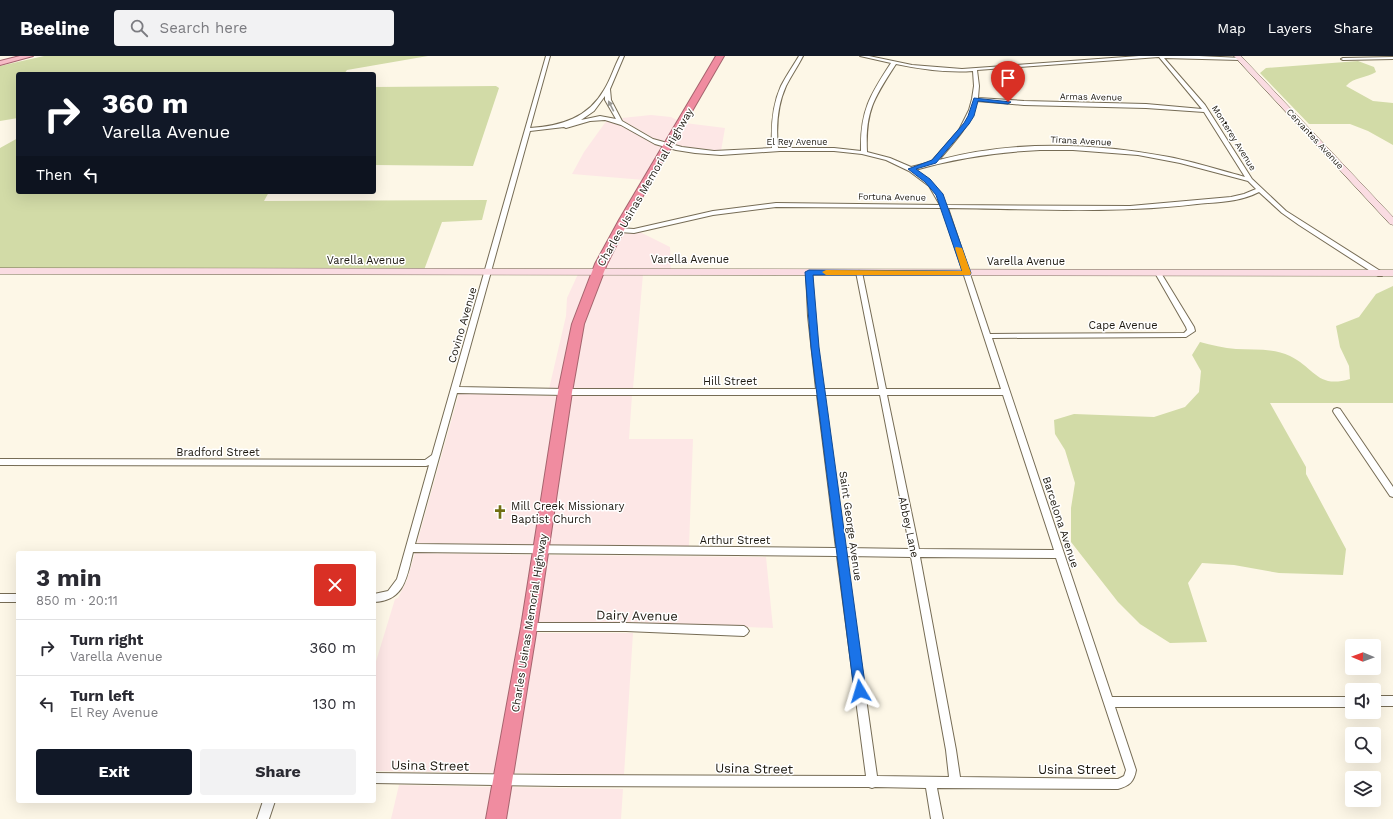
<!DOCTYPE html>
<meta charset="utf-8">
<style>
:root{--surface:#fff;--page:#f2f2f3;--text:#2b2b33;--muted:#7c7c81;--line:#e1e1e2;--accent:#111827}
body{margin:0;font-family:"Work Sans",sans-serif;background:var(--page);color:var(--text);height:100vh;display:flex;flex-direction:column;font-size:15px;white-space:nowrap}
*{box-sizing:border-box;margin:0}
p{font-size:13px;color:var(--muted)}
.icon{flex:none;width:22px;height:22px;fill:none;stroke:currentColor;stroke-width:2;stroke-linecap:round;stroke-linejoin:round}
.map{position:relative;flex:1;overflow:hidden}
.side{position:absolute;left:16px;top:495px;width:360px;height:252px;display:flex;flex-direction:column;background:var(--surface);border-radius:4px;box-shadow:0 4px 16px #0002}
.side>*{flex:none}
.banner{position:absolute;left:16px;top:16px;width:360px;height:122px;border-radius:4px;box-shadow:0 4px 16px #0002;background:#111827;color:#fff;overflow:hidden}
.needle{width:26px;rotate:271deg}
.fabs{position:absolute;left:1345px;top:583px;display:grid;gap:8px}
.fabs a{display:grid;place-items:center;width:36px;height:36px;border-radius:4px;background:var(--surface);box-shadow:0 4px 16px #0002;font-size:20px}
.pin{position:absolute;display:grid;place-items:center;width:34px;height:34px;color:#fff;margin:-41px -17px;border-radius:50% 50% 50% 0;rotate:-45deg;box-shadow:0 0 4px #0007}
.pin .icon{rotate:45deg}
.me{position:absolute;width:44px;margin:-22px;rotate:353deg;stroke-linejoin:round;filter:drop-shadow(0 0 3px #0008)}
.turn{display:flex;align-items:center;gap:14px;height:84px;padding:0 20px;font-size:18px}
.turn .icon{width:52px;height:52px;stroke-width:2.5}
.turn b{display:block;font-size:28px;line-height:34px}
.then{display:flex;align-items:center;height:38px;padding:0 20px;background:#0003;gap:8px;font-size:15px}
.round{display:grid;place-items:center;flex:none;width:42px;height:42px;border-radius:4px;background:var(--page)}
.summary{display:flex;align-items:center;justify-content:space-between;height:68px;padding:0 20px}
h1{font-size:24px;font-weight:700;line-height:30px}
.primary-button{display:flex;gap:8px;margin-top:auto;padding:8px 20px}
.primary-button a{flex:1;height:46px;border-radius:4px;background:var(--accent);color:#fff;font-size:16px;font-weight:700;line-height:46px;text-align:center}
.primary-button a+a{background:var(--page);color:var(--text)}
ul{padding:0;list-style:none}
li{display:flex;align-items:center;gap:12px;height:56px;padding:0 20px;border-top:1px solid var(--line)}
li div{flex:1}
li b{display:block;font-size:15px}
li em{font-style:normal}
header{display:flex;align-items:center;gap:24px;box-sizing:border-box;height:56px;padding:0 20px;background:var(--accent);color:#fff}
header strong{font-size:19px}
nav{display:flex;gap:22px;margin-inline-start:auto;font-size:14px}
.search{width:280px;height:36px;background:var(--page);display:flex;align-items:center;gap:10px;box-sizing:border-box;padding:0 14px;border-radius:4px;color:var(--muted);font-size:15px}
.map>svg:first-child{display:block}
</style>
<header>
<strong>Beeline</strong>
<div class="search"><svg class="icon" aria-label="search" viewBox="0 0 24 24"><circle cx="10" cy="10" r="6"/><path d="M15 15l6 6"/></svg>Search here</div>
<nav><a>Map</a><a>Layers</a><a>Share</a></nav>
</header>
<div class="map">
<svg width="1393" height="763" viewBox="0 0 1393 763">
<rect width="100%" height="100%" fill="#fdf7e7"/>
<path fill="#fde7e6" d="M651,59l20,2 8,4 -13,22 -13,-5 -29,-17 -2,-3z
M607,64l10,3 30,17 16,7 -19,33 -72,-6 12,-22z
M685,67l40,5 -4,23 -49,-6z
M622,176h18l30,15 1,22h-68z
M578,218h13l-17,49 -14,66h-11l17,-73 1,-18z
M601,218h42l-10,114 -62,1 12,-65z
M459,337l100,3 -24,149 -118,-2z
M632,339l-3,44h64l-4,108 -141,-1 22,-150z
M415,497l119,2 -37,218 -123,-2v-103l21,-69 3,-1 9,-18z
M546,499l220,2 7,71 -146,-6h-90z
M535,577h98l-9,142 -112,-2z
M399,729l96,2 -7,32h-97z
M510,731l113,2 -2,30h-117z"/>
<path fill="#d2dba7" d="M44,0h384l-81,14 -3,4h-326v44l-18,3v-55z
M1358,5l16,6 2,5c-10,6 -22,5 -30,14l27,15 20,2v42l-25,-14 -18,-7h-41l-49,-51 6,-5z
M496,30l3,2 -26,78 -99,-1v-78z
M18,82v54h251l-5,9 223,-1 -5,20 -40,2 -18,48 -424,-2v-120z
M1393,230v117h-123l36,64v7l40,75 -3,26 -64,-2 -45,-8 -32,-2 -14,20 19,59 -37,1 -30,-19 -22,-22 -47,-60v-34l4,-25 -10,-33 -10,-16 -1,-14 20,-6 80,3 31,-10 14,-15 2,-21 -9,-16 8,-13c11,3 24,6 36,7 18,1 38,-1 54,7 25,12 27,33 60,23l-1,-13 -9,-19 -4,-21 23,-9 17,-23z"/>
<g fill="none" stroke-linecap="round" stroke-linejoin="round">
<defs>
<path id="street" d="M546,0h4l-20,72c31,-2 58,-10 74,-38 7,-11 10,-23 16,-34h4l-14,33 1,11 11,21 31,18 29,8 32,4 58,-3c-1,-21 0,-42 9,-62 5,-10 12,-20 18,-30h4c-5,10 -12,20 -17,30 -9,20 -10,41 -8,62h56l27,3c-1,-40 9,-56 30,-88l-31,-7h9l43,9 50,4 177,-13h60l43,2v2h-2l-76,-2 41,47 47,74 34,32 96,61v4h-4l-79,-51 -17,-12 -23,-21c-19,10 -41,10 -62,12 -82,10 -166,5 -249,4l42,126 194,-1 3,-3 -1,-3 -31,-54 3,-2 3,2 33,54 1,4 -9,6 -194,1 120,359h240v10h-237l21,63c-2,12 -7,16 -18,19l-181,-1 6,31h-12l-5,-31 -51,-1 -3,1 -3,-1 -309,-1 -186,-3v-10l186,2 306,1 -29,-220 -424,-4c-6,24 -8,49 -39,50v-8l14,-3 9,-12 32,-114 -3,1 -426,-1v-6l425,1 7,-5zM1159,1l43,52 -56,-5 -122,-3 -46,-3 1,-12 -2,-16zM896,8c24,5 51,9 77,7l1,15 -2,13 -3,11 -10,20 -28,32 -20,5 -21,-9 -23,-6c-2,-41 7,-54 29,-88zM605,40v4l11,19 -16,-3 -19,4 13,-9zM977,45l47,4 122,3 58,4 41,65c-25,-7 -51,-15 -76,-20 -75,-14 -155,-17 -230,3 16,-19 32,-35 38,-59zM605,64l16,5 34,19 21,6 19,3 26,2 59,-4h54l28,3 24,6 23,11 20,15 11,19 -164,-2 -63,8 -79,18 -15,-1 -3,2 3,2 15,1 79,-18 63,-8 166,1 59,181h-115l-24,-117 -3,-2 -3,2 23,117h-56l-9,-73 -2,-44 -3,-2 -3,2 2,44 8,73h-251l-106,-2 71,-256 34,-4 2,1 24,-7zM1040,94h33l65,5 42,8 68,18 8,8 -12,5 -13,3 -101,9 -184,-1 -13,-21 -18,-14c41,-12 82,-18 125,-20zM457,337l108,2h252l19,153 -421,-4zM824,339h56l30,154 -65,-1zM887,339h116l51,155 -135,-1zM846,500l65,1 35,193 3,27 -72,-1zM920,501l136,1 70,212 -2,6 -6,3 -158,-2 -4,-27z
M1393,1v2l-50,1 -2,-1 2,-1z
M1337,352l3,1 53,78v10l-3,-1 -56,-83 -1,-2 1,-2z
M0,538h18v8h-18z
M529,567h97l118,3 3,2 2,3 -2,3 -3,2 -118,-5h-97l-3,-1 -2,-3 2,-3z
M1374,640h19v10h-19z
M263,745h12l-6,18h-12z"/>
<path id="secondary" d="M1234,0h7l152,161v8l-3,-1z
M0,212l1393,2v6l-1393,-2z"/>
<path id="primary" d="M20,0h13l-33,9v-4z"/>
<path id="highway" d="M716,0h8l-95,164 -22,44 -23,60 -12,68 -35,235 -31,192h-20l35,-192 37,-235 14,-68 23,-60 24,-44z"/>
</defs>
<use href="#street" stroke="#766c55" stroke-width="2"/>
<use href="#secondary" stroke="#766c55" stroke-width="1"/>
<use href="#primary" stroke="#a6646e" stroke-width="2"/>
<use href="#highway" stroke="#a6646e" stroke-width="2"/>
<use href="#street" fill="#fff" fill-rule="evenodd"/>
<use href="#secondary" fill="#fadce2" fill-rule="evenodd"/>
<use href="#primary" fill="#f6bac6" fill-rule="evenodd"/>
<use href="#highway" fill="#f08ca0" fill-rule="evenodd"/>
</g>
<defs><path id="oneway-solid" d="M-6-.8H1V-3.2L6.5 0L1 3.2V.8H-6Z"/></defs>
<use fill="#999893" href="#oneway-solid" transform="translate(611 50) rotate(-117)"/>
<path fill="#1a73e8" stroke="#114b97" d="M974,42l37,4 -3,2 -30,-3 -4,15 -5,8 -33,39 -20,6 14,10 13,15 28,79 -1,2h-157l6,72 47,344 -2,4 -4,1 -4,-1 -2,-4 -43,-344 -6,-75 4,-2 153,1 -26,-76 -11,-13 -17,-13 24,-9 32,-37 4,-7z"/>
<path fill="#f59e0b" d="M956,191l6,1 9,25 -1,2h-144l-4,-3 4,-2 136,1 -7,-23z"/>
<defs>
<symbol id="church-bare" viewBox="-9 -9 18 18"><path d="M-1.2-6h2.4v3.5h3.3v2.4h-3.3V6h-2.4V-.1h-3.3v-2.4h3.3Z" fill="#706f11" stroke="#fff" stroke-width="2.5" paint-order="stroke"/></symbol>
</defs>
<g fill-rule="evenodd">
<use href="#church-bare" x="490" y="446" width="20" height="20"/>
</g>
<g text-anchor="middle" stroke-width="3" stroke-linejoin="round" paint-order="stroke">
<g font-size="9" fill="#1d1910" stroke="#fff">
<text transform="translate(1091 41) rotate(1)" y="3">Armas Avenue</text>
<text transform="translate(1234 82) rotate(58)" y="3">Monterey Avenue</text>
<text transform="translate(1315 83) rotate(47)" y="3">Cervantes Avenue</text>
<text transform="translate(1081 85) rotate(3)" y="3">Tirana Avenue</text>
<text x="797" y="89">El Rey Avenue</text>
<text transform="translate(892 141) rotate(1)" y="3">Fortuna Avenue</text>
</g>
<g font-size="11" fill="#1d1910" stroke="#fff">
<text transform="translate(645 131) rotate(-60)" y="4">Charles Usinas Memorial Highway</text>
<text x="690" y="207">Varella Avenue</text>
<text x="366" y="208">Varella Avenue</text>
<text x="1026" y="209">Varella Avenue</text>
<text transform="translate(462 269) rotate(-74)" y="4">Covino Avenue</text>
<text x="1123" y="273">Cape Avenue</text>
<text x="730" y="329">Hill Street</text>
<text x="218" y="400">Bradford Street</text>
<text transform="translate(1061 466) rotate(72)" y="4">Barcelona Avenue</text>
<text transform="translate(851 470) rotate(82)" y="4">Saint George Avenue</text>
<text transform="translate(909 471) rotate(78)" y="4">Abbey Lane</text>
<text x="735" y="488">Arthur Street</text>
<text transform="translate(529 567) rotate(-81)" y="4">Charles Usinas Memorial Highway</text>
</g>
<g font-size="11" fill="#1d1910" stroke="#fff" text-anchor="start">
<text x="511" y="454">Mill Creek Missionary<tspan x="511" dy="13">Baptist Church</tspan></text>
</g>
<g font-size="13" fill="#1d1910" stroke="#fff">
<text transform="translate(637 559) rotate(1)" y="5">Dairy Avenue</text>
<text transform="translate(430 709) rotate(1)" y="5">Usina Street</text>
<text transform="translate(754 712) rotate(1)" y="5">Usina Street</text>
<text x="1077" y="718">Usina Street</text>
</g>
</g>
</svg>
<div class="fabs">
<a><svg class="needle" viewBox="-14 -14 28 28"><path d="M0-13l5 13h-10z" fill="#e53935"/><path d="M0 13l5-13h-10z" fill="#7c7c81"/></svg></a>
<a><svg class="icon" aria-label="sound" viewBox="0 0 24 24"><path d="M4 9h4l5-4v14l-5-4H4zM17 9q2 3 0 6"/></svg></a>
<a><svg class="icon" aria-label="search" viewBox="0 0 24 24"><circle cx="10" cy="10" r="6"/><path d="M15 15l6 6"/></svg></a>
<a><svg class="icon" aria-label="layers" viewBox="0 0 24 24"><path d="M12 4l9 5-9 5-9-5zM3 14l9 5 9-5"/></svg></a>
</div>
<div class="pin" style="left:1008px;top:46px;background:#d93025"><svg class="icon" aria-label="arrive" viewBox="0 0 24 24"><path d="M6 21V4h12l-3 4 3 4H6"/></svg></div>
<svg class="me" style="left:860px;top:635px" viewBox="-20 -20 40 40"><path d="M0-17L14 15 0 8-14 15z" fill="#1a73e8" stroke="#fff" stroke-width="4"/></svg>
<div class="banner">
<div class="turn"><svg class="icon" aria-label="right" viewBox="0 0 24 24"><path d="M7 20v-9h11M14 6l5 5-5 5"/></svg><div><b>360 m</b>Varella Avenue</div></div>
<div class="then">Then<svg class="icon" aria-label="left" viewBox="0 0 24 24"><path d="M17 20v-9H6M10 6l-5 5 5 5"/></svg></div>
</div>
<section class="side">
<div class="summary"><div><h1>3 min</h1><p>850 m · 20:11</p></div><a class="round" style="background:#d93025;color:#fff"><svg class="icon" aria-label="close" viewBox="0 0 24 24"><path d="M6 6l12 12M18 6L6 18"/></svg></a></div>
<ul>
<li><svg class="icon" aria-label="right" viewBox="0 0 24 24"><path d="M7 20v-9h11M14 6l5 5-5 5"/></svg><div><b>Turn right</b><p>Varella Avenue</p></div><em>360 m</em></li>
<li><svg class="icon" aria-label="left" viewBox="0 0 24 24"><path d="M17 20v-9H6M10 6l-5 5 5 5"/></svg><div><b>Turn left</b><p>El Rey Avenue</p></div><em>130 m</em></li>
</ul>
<div class="primary-button"><a>Exit</a><a>Share</a></div>
</section>
</div>
